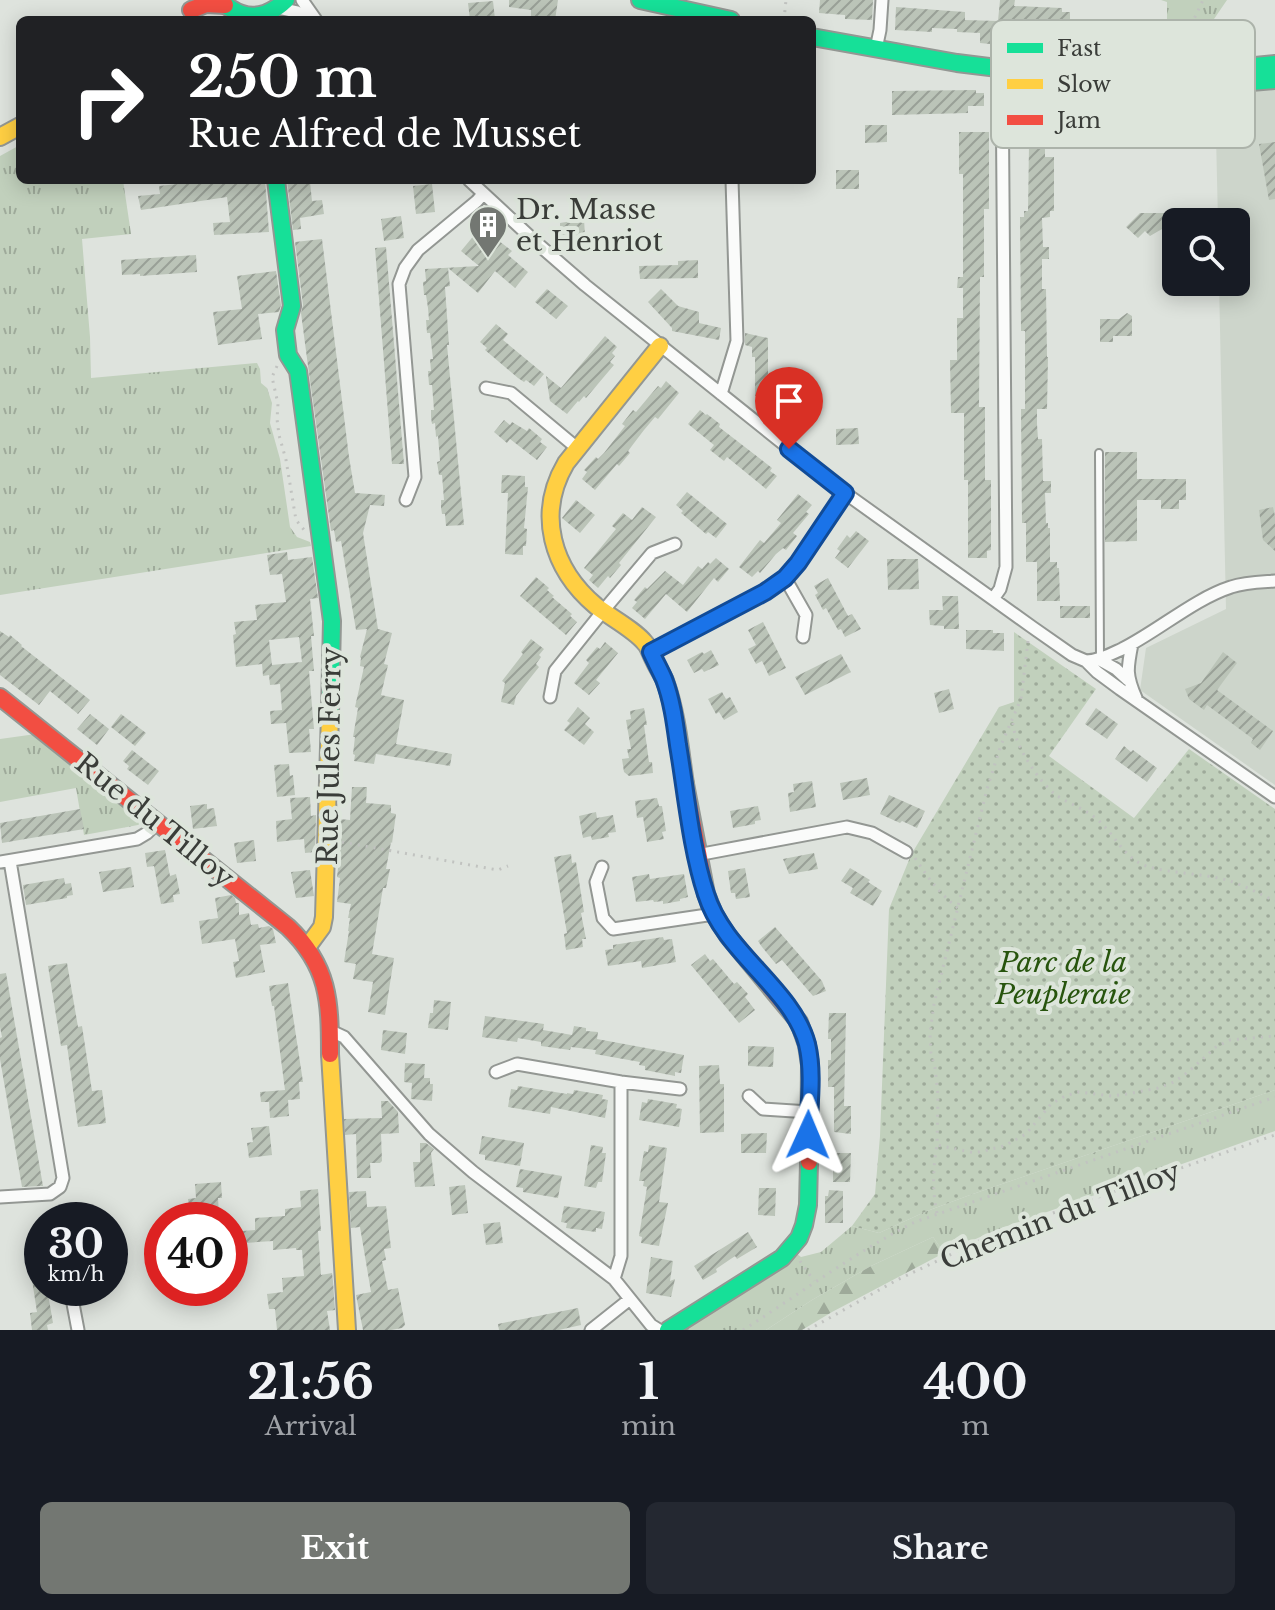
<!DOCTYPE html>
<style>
:root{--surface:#171b24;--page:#242831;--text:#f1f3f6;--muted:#9ea1a6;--accent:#737772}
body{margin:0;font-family:"Libre Baskerville",serif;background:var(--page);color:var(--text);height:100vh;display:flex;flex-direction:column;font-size:30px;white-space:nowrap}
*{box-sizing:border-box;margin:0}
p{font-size:26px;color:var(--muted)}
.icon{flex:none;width:44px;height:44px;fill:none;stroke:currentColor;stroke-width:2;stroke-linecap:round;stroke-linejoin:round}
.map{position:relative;height:1330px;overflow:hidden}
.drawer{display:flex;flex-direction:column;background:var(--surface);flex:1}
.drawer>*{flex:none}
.hud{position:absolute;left:16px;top:16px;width:800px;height:168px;border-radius:12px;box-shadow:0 4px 20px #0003;background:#202124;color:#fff;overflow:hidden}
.controls{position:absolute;left:1162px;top:208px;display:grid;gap:16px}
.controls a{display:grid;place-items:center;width:88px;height:88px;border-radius:12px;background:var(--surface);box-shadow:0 4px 20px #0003;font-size:40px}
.speed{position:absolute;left:24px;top:1202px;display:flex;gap:16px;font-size:40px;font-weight:700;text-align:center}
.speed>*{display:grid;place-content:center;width:104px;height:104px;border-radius:50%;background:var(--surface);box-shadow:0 4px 20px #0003;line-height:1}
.speed small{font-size:20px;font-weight:400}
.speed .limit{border:12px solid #d22;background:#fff;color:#111}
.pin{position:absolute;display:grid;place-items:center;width:68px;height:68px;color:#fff;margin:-82px -34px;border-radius:50% 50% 50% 0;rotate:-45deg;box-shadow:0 0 8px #0007}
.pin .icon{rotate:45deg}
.me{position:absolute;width:88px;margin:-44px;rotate:1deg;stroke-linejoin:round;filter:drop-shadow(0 0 6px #0008)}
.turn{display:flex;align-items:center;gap:28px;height:168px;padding:0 40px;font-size:36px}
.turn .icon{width:104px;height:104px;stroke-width:2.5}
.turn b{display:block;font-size:56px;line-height:68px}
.eta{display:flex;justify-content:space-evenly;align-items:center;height:136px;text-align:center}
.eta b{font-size:48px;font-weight:800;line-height:56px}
.action{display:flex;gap:16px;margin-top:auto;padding:16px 40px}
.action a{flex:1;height:92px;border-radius:12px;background:var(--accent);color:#fff;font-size:32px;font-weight:800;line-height:92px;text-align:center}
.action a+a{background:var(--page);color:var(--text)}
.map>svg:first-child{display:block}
</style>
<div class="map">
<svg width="1275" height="1330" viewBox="0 0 1275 1330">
<defs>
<pattern id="grass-tufts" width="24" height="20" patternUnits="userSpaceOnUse" patternTransform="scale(2)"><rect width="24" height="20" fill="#c1d0bc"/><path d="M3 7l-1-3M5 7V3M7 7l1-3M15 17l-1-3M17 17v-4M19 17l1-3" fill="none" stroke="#9eaa9a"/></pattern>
<pattern id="forest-firs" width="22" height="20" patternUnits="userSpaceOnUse" patternTransform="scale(2)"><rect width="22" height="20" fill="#c1d0bc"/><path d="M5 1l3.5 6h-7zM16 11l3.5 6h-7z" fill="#9eaa9a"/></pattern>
<pattern id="park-dots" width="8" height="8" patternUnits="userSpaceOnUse" patternTransform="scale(2)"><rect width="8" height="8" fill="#c1d0bc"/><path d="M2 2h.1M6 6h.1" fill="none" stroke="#9eaa9a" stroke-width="1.8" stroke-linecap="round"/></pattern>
<pattern id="building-hatch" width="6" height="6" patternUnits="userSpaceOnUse" patternTransform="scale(2)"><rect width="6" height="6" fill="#bbc4b8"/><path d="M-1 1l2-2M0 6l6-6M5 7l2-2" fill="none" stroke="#99a097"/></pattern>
</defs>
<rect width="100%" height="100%" fill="#dee3dd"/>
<path fill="#cdd5cb" d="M1275,88v697l-135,-95 6,-42 80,-39 -7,-327h17v-60h-18l-3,-129z"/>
<path fill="url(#grass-tufts)" d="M1161,0h66l-39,57 -10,3h-11v-58z
M20,145v35h103l8,54 -49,5 8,98 1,41 166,-15 3,6 1,14 6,5 5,15 -2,20 10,36 10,68 7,10 13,5 1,4 -311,49v-439z
M36,734l111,85 -9,6 -54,10 -8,-47 -76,14v-63z
M1275,1090v41l-279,99 -52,23 -11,-16 -62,29 -59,34 -46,30h-83l114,-76 4,3 20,-5 31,-26 27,7 48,-22 43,-16z"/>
<path fill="url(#forest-firs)" d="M933,1237l11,16 -112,59 -30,18h-36l46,-30 59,-34z"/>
<path fill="url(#park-dots)" d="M1014,632l82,57 -47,67 85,62 55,-69 86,60v281l-305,105 -43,16 -48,22 -27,-7 23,-32 5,-58 9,-227 22,-54 88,-148 15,-5z"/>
<path fill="url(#building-hatch)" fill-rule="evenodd" d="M509,0h49l-3,20h-19v-2h-5v-8l-22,-3z
M820,0h53l-1,20 -27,-1v-4l-26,-2z
M1000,0h15l-1,6 48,2v4h8v18h2l-1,32 -33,-2 1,-35 -28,-1 -1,22 -30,-3v-10l-23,-1v-3l-25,-1v4l-37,-2 1,-23 69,5v8l33,1z
M493,1l2,18 -25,1 -2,-17z
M976,90v3h8v13h-16v7l-76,2v-24z
M865,125h22v17l-22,1z
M959,132h30v77h-5v68h-4l-1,130h6v73h6v70l-4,1v7h-19v-78h-4v-67h-13l-1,-53h7v-42h6v-30h-6l1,-11h5v-103h-4z
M1275,142v57l-6,1 -10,-56z
M1029,145h16v12h9v54h-4v6l-8,1 1,29h6v12h-7v30h4l1,68h1l-1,52h-10v15l1,15h4l1,42h8v12h-6l1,30h2v5h2v34h7v6h2l1,33h-23v-39h-11v-39h-4l-1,-114h4v-78h-4l-1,-114h4v-6h4z
M836,170h23v19h-23z
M187,180h78l4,52 -55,3 -1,-12 17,-1 -3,-25 -86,13 -3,-14 22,-2 -1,-8 28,-3z
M287,180l23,2 2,19 10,-1 2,14 -24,4 1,11 -8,1z
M432,184l3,28 -19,2 -3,-28z
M1140,213h32v20l-10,-4 -12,7 -5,-5 -7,7 -12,-11z
M401,216l3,22 -20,3 -3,-22z
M584,219l1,17 -25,1v-14z
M481,227l31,24 -4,4 20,17 -13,16 -20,-17 -17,22 -30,-25 2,18 -5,1 4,58h-2l17,180 -18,1 -1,-12h-3l-1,-7v-7h3l-2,-25h-3l-2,-13 3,-1 -2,-25 -2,1 -1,-14 -3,1 -1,-7v-7h3l-2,-25h-3l-1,-14h3l-1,-12h3l-3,-26h-3l-1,-13h3l-1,-12 -2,-13h-2l-1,-13 3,-1 -1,-12 54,-3 -18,-15z
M322,239l27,218 6,36 30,2 -1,11 -14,-1 -7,28 15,96 14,4 -8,31 4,1 -7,30 23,5 -8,44 56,10 -2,12 -74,-12 -2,10 -20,-3 1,-6 -2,-1 2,-17h-2l5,-29 -3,-1 9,-40 -4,-1 1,-8 -1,-1 7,-28 -11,1 -15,-89 -5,1 -2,-12 -3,1 -23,-165 -7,-53 2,-8 -8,-63z
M386,247l18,217h-12l-17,-216z
M196,255l1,17 -57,4v-2l-18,1 -1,-15z
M698,260v18l-58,1 -1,-13 39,-1v-4z
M276,271l5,34 -2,7 -21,2 4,25 -44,6 -5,-33 29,-3 -5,-33z
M547,289l21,17 -12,13 -21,-17z
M661,289l17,17 21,6v11l22,5 -2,12 -47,-9v-3l-24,-26z
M1127,313l5,3v20h-19v6h-13v-23h19z
M496,324l12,10 -5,6 41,34 -10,12 -8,-6 -2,2 -6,-4 -33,-28 2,-2 -7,-6z
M745,333l23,5v42l42,-1v20h4l2,23 -16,1 -1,-18h-20v-4h-17v-6l-7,1v-39h-3v-10l-7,-2z
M605,336l12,11 -5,6 3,3 -5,6 4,3 -28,33 -2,-2 -5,6 -1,-1 -11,13 -17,-13 -4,-25 15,12z
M666,381l13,12 -21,26 -3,-2 -11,13 -16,21 2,2 -11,13 -2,-2 -22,26 -13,-11 5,-7 -3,-2 12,-13 2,2 6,-6 21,-27 -3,-2 11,-14 3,2 22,-26 3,2z
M700,410l6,5 1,-1 13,10 -1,3 53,41 -2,3 7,5 -11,13 -39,-32 -3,4 -14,-11 4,-5 -26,-21z
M504,420l6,5 2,-3 15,9 2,-3 13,11 -2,3 7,5 -10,13 -27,-21 -3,4 -13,-11z
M858,428l1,16 -23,1v-16z
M1105,452h32v27h49v21h-7v9h-18v-9h-24v41l-32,1z
M502,475l23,1v11h3l-4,41 3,1 -1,17h-3v9l-18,-1 3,-61h-7z
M687,492l40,32 -11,14 -8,-6 -2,2 -25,-21 2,-2 -7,-6z
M798,494l14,11 -6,7 3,2 -16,19 4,3 -11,14 -3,-2 -7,6 -16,19 -2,-2 -6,6 -13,-10 21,-27 4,3 17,-20 -4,-3z
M576,500l19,15 -15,18 -18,-15z
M642,507l14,10 -37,46 2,2 -11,13 -2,-2 -10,12 -9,-8 4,-5 -9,-7 32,-39 -4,-3 11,-13 9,7z
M1273,507l2,9v35l-12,-11 -4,-30z
M856,531l13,10 -21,27 -13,-10 5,-7 -3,-2 10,-14 3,3z
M287,552l1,8 24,-3 6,41 -8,1 4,37h-3l3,35h-5l5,58h-5l2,23 -22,1 -3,-30 -15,1 -1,-13 12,-1 -2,-26 -10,1 -1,-10 -6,1 -1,-12 -26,3 -3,-32 3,-1 -2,-12 23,-2 -2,-15 31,-3 -4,-28 -12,1 -3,-20zM299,637l3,25 -30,3 -3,-25z
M716,558l13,11 -11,13 -4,-4 -27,34 -21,-18 -21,25 -13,-11 5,-6 -3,-2 11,-13 2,2 18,-18 18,14 15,-19 4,3 6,-7 2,2z
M887,559h31l1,30 -31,1z
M536,577l13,11 -2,2 7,6 -2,1 20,17 -2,2 7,6 -11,13 -46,-39z
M828,578l20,38 4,-2 9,15 -16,8 -4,-8 -3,1 -12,-22 -3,2 -8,-15 3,-2 -4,-7z
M942,596h16l1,33h-15v-3l-14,-1 -1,-15h14z
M1060,606h30v12h-30z
M763,622l23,46 -17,8 -7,-15 -6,3 -8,-15 8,-4 -8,-15z
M966,630h27v3h11v18l-38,-2z
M0,631l9,6 1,-2 12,10 -1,1 69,54 -12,14 -28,-23 -11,14 -39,-30z
M531,639l13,10 -5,6 2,2 -5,7 3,3 -23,29 -2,9 -13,-3 4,-19 -3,-2 21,-27 -2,-2z
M605,642l13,11 -22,27 4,3 -11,12 -15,-12 15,-20 -3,-3 11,-13 3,2z
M711,650l8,15 -15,7 -2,-3 -8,4 -7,-13 15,-8 2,2z
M1223,652l14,11 -20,27 56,41 -13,19 -9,-7 2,-4 -46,-34 -3,5 -15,-11 -4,-10 16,-6z
M841,654l10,18 -46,23 -10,-18z
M949,689l5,20 -15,4 -5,-20z
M722,692l4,7 4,-2 8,15 -14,8 -5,-8 -3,2 -8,-15z
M578,707l12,11 -5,6 9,8 -10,13 -20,-15 6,-7 -3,-2z
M644,708l3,17h-3l5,37h3l1,11 -24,3 -5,-4 -2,-13 7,-1 -2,-9h4l-5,-29 5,-1 -1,-8z
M1096,708l22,16 -11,15 -22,-15z
M90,714l19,15 -12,16 -20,-16z
M121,714l25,19 -11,13 -24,-19z
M1124,746l7,6 2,-2 24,18 -10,14 -32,-23z
M132,750l27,21 -11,14 -21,-16 2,-3 -6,-5z
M289,764l1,12 3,-1 2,20 -18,2 -3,-32z
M867,778l3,17 -27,5 -3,-17z
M812,781l4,26 -26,5 -2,-19 6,-1 -1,-8z
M352,787h15l-1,16 25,2v8l5,1 -4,29 -1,-1 -5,27h4l-4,19h-3l-11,66 22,4 -9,57 -17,-3 5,-30 -20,-3 3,-15 -12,-2 5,-31h-1l2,-13h-2l3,-14 -14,-2 3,-24 -3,-1 5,-46 -3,-1v-11l11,1z
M889,795l36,16 -8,17 -15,-7 -2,2 -20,-9z
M310,797l1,19 5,-1 -1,37 -10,1 -1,-14 -27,3 -1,-21 16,-2 -2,-21z
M657,798l2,8h3l4,25 -4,1 2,7 -17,3 -4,-25 -6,1 -2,-17z
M207,804v5l7,-1 3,18 -24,3 -3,-23z
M758,806l3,14 -6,1v3l-22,4 -3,-17z
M80,809l4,20 -82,14 -2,-20z
M596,812l1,6 16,-3 3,17 -8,1 1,4 -17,3 -1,-4 -8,2 -4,-22z
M254,840l2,21 -19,2 -3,-20z
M165,850l5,26 6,-2 4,20 -7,1 1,7 -13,2 -7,-38 -7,1 -2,-14z
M814,853l4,16 -29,5 -6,-15z
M571,854l1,9 4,-1 8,50 -3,1 5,26h-4l1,8 -17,3 -2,-16 3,-1 -13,-76z
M131,867l3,20 -31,5 -4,-20z
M745,868l5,29 -14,2 -1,-6h-4l-3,-22z
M850,868l20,12 -2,2 14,9 -9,15 -23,-13 3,-5 -12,-7z
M310,870l4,26 -18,2 -5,-26z
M649,874l1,5 34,-5 4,23 -8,2v2l-17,3v-3l-9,1 -1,-2 -17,2 -4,-25z
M64,878l1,6 6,-1 2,12 -6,1v2l-41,7 -3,-20z
M231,895l4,3 1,5h3v12l10,-2 2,12 7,-1 1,4 10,-2 4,3 3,14 -16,2 5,27 -29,6 -3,-16 6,-1 -4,-22 -33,5 -3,-23 19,-3 -3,-20z
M775,927l47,54 4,10 -13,5 -31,-36 -6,4 -14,-17 -4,-6z
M663,937l1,3 8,-1 4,23 -34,6 -1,-7 -33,5 -3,-16 8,-1v-4z
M705,954l5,7 3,-2 21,25 3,-2 11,12 -3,3 10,13 -16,13 -48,-58z
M67,963l11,64 4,-1 10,65 10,-1 4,33 -28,4 -11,-82 -6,1 -13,-80z
M6,973l37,213h-3l-18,1 -22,-128v-21l2,-1 -2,-10v-53z
M288,983l15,99h-4l1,17 -12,1 1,16 -19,2 -1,-16h-8l-1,-10 25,-2 -11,-84h-2l-3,-20z
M434,1000l17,2 -3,28 -20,-2 2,-15h3z
M829,1013h17l-2,93h7v28l-17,-2v-45h-6v-27h3v-21h-3z
M485,1016l59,8 -1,6 29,5 2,-9 12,2v3l12,1 -1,7 87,16 -3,18 -6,-1v4l-30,-6v-4l-6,-1 1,-3 -45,-8 1,-4 -25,-3 -1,3 -29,-4v-4l-23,-4 -1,4 -35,-5z
M383,1030l24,3 -2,21 -24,-4z
M748,1046l26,1 -1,20 -25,-1z
M405,1063l20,1 -1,14h6v6h3l-1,17 -21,-2 1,-16 -8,-1z
M719,1065l1,19h4v48l-24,1 -1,-67z
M518,1086l49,8v-1l6,1 1,-4 29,5 -1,4 6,1 -3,18 -54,-11 -1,7 -42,-7 3,-18 6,1z
M648,1099l29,5 -1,4 6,1 -3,18 -40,-7 3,-18 5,1z
M381,1101h7l10,11 1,21 -18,1 1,27 -2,2h-10l1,15h-14l-1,-44 -11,1 -1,-16 38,-1z
M269,1126l3,29 -23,3 -2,-15 6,-1 -2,-14z
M767,1133l-1,20h-25v-19z
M482,1136l42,7 -4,23 -35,-6v-5l-6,-1z
M420,1143h6l8,6 -3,4 4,33 -20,1 -2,-25h7z
M591,1145l12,2 -1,6h4l-4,29h-4l-2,6 -12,-2z
M649,1145l18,3 -8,54 9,1 -9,43 -18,-3 1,-6 -3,-1 8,-49 -4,-1 1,-5h-5l5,-30 4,1z
M833,1153h18l-1,29h-17z
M520,1169l42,7 -4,22 -35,-6v-4l-7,-1z
M221,1182l1,16h-4l1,16 -29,2 -2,-17 8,-1 -1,-14z
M465,1185l3,28 -16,2 -3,-28z
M759,1188h17l-1,28 -17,-1z
M318,1189l3,42h-3l3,44 11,-2 1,8 2,29 -8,1 3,19h-53l-2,-21h-6l-2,-15 16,-2 -1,-14 22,-2 -2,-26h-6v-2l-23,2v-9l-43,3v-12l25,-2v-12l30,-2v-7l16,-2 -1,-16z
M829,1190l14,1v32h-18v-27h3z
M366,1191l1,16 19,-1 5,42 -7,1 2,11 -4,1 6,29 10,-2 7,37 -3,3 -11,2h-28l-7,-35 15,-3 -11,-65 -9,1 -2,-36z
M564,1206l41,6 -3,17 -6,-1v4l-30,-4 1,-5 -6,-1z
M500,1222l3,21 -17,2 -3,-21z
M748,1232l9,15 -20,12 -2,-3 -19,13 1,3 -14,8 -9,-14z
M651,1257l22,4 -3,20 5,-2 -4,18 -25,-4z
M42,1265v23h5l6,35 -6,2 1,5h-16l-2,-17 7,-1 -7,-45z
M578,1308l3,17 -22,5h-60l-1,-6z"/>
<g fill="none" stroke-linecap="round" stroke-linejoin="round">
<defs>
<path id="lane" d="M1099,453l1,207"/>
<path id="street" d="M302,0l14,20
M278,8l19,4 14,8
M876,49l4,-19 2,-30
M469,180l70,65 46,40 260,208 187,134 40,28 14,6 11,11 23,17 155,108
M486,388l25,5 66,55
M721,394l16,-53 -5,-161
M406,500l9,-23 -16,-193 6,-16 13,-18 59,-49 6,-7
M785,578l21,37 -3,22
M993,599l7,-10 6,-22 -4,-497
M1132,644c-5,25 -6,31 4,54
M651,652l114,-60 20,-14 13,-15 47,-70
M1100,660l16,9 12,11
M1086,661c14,-1 23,-6 36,-12 36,-18 72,-50 109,-62 14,-5 29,-5 44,-6
M550,697l5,-26 48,-60 49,-58 23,-9
M697,855l150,-28 25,6 34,19
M0,862l137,-23 10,-6 11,-11
M602,867l-6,15 7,36 10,11 101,-15
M329,1030l15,7 85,97 44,38 141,107 37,46 8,5
M496,1072l21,-8 104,18 59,7
M749,1096l14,13 46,3
M0,1197l50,-3 10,-7 3,-9 -53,-317
M614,1279l7,-23v-174
M70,1288l8,42
M591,1330l39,-31"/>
<path id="fast" d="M220,0c22,21 44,21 66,0
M640,0l91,20
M812,37l145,26 114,14 53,2 19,4 85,1 47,-4
M1149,73l55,-2 71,-7
M276,180l16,126 -7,24 3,25 10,16 34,250 -2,92
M668,1330l114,-72 17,-20 5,-13 4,-20 1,-43"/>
<path id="slow" d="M0,137l20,-11
M660,346l-94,117c-30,51 -14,106 30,143 14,11 39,24 49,37 4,4 6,12 9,17 3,7 8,14 11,21 12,33 15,70 20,103
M308,946l14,-19 2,-10 6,-204
M330,1054l17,276"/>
<path id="jam" d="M191,10l15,-6 19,1
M0,697l288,230c41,39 42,74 42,127
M685,784l21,110 8,20 14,22 71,86 8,23 3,20 -1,97"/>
</defs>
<use href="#lane" stroke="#939793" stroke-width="10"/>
<use href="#street" stroke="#939793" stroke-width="15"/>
<use href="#fast" stroke="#939793" stroke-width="20"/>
<use href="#slow" stroke="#939793" stroke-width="20"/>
<use href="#jam" stroke="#939793" stroke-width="20"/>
<path stroke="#c1c3c0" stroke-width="3" stroke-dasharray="2 6" stroke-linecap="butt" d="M784,20l2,-20
M1169,57l12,-10 22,-47
M277,366l-5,11 6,27 -1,15 2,16 7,25 10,60 9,11
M1028,641l-7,58 -20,46 -14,44 -53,215 -4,29 1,20 4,15 3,27 -1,50 38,8 29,-7 22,-12 25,-30 14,-8 14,-4 33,4 15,-2 31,-6 16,-6 14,-10 28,-25 14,-7 45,-4
M1013,723c1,22 26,59 43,72 13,9 28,13 42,25 17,15 26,38 48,46 25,8 58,7 84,15 15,5 30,13 45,20
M342,842l156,28 10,-4
M915,858c14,21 24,35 44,51
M937,1213c-5,-22 -4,-46 0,-68
M800,1261l14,20
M743,1330c57,-36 112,-78 172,-108l360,-125
M808,1330l89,-50 99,-47 279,-98"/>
<use href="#lane" stroke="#fafbfa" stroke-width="6"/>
<use href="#street" stroke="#fafbfa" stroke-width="11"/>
<use href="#fast" stroke="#16e098" stroke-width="16"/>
<use href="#slow" stroke="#ffcf43" stroke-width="16"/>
<use href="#jam" stroke="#f24e42" stroke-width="16"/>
</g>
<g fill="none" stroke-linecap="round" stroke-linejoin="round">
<defs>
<path id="route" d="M789,449l56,44 -47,70 -13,15 -20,14 -114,60c4,9 9,18 13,27 8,21 11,44 14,66 8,47 13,104 28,149 18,59 86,94 101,150 7,29 2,62 1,91"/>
</defs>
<use href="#route" stroke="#114b97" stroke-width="20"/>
<use href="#route" stroke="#1a73e8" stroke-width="14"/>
</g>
<defs>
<symbol id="building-pin" viewBox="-11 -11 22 30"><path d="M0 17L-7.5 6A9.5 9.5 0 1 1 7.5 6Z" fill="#737772" stroke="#dde5db"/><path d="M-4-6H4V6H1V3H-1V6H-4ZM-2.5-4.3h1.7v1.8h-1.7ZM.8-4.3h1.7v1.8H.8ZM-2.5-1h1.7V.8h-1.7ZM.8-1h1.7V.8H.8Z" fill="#fff"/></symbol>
</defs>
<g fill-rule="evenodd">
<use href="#building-pin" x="466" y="203" width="44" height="60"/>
</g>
<g text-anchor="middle" stroke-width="8" stroke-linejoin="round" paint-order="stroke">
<g font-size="28" fill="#3a3d39" stroke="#dde5db" text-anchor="start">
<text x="516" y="219">Dr. Masse<tspan x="516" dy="32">et Henriot</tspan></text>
</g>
<g font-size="28" fill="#3a3d39" stroke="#dde5db">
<text transform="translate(329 756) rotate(-89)" y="10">Rue Jules Ferry</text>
<text transform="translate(155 820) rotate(39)" y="10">Rue du Tilloy</text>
<text transform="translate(1060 1215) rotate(-21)" y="10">Chemin du Tilloy</text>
</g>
<g font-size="28" font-style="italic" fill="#27540d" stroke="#dde5db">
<text x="1063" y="972">Parc de la<tspan x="1063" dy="32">Peupleraie</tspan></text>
</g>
</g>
<rect x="991" y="20" width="264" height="128" rx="12" fill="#dde5db" stroke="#acb3aa" stroke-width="2"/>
<rect x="1007" y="43" width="36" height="10" fill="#16e098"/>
<rect x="1007" y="79" width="36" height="10" fill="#ffcf43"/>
<rect x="1007" y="115" width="36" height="10" fill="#f24e42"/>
<g font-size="22" fill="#3a3d39">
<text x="1057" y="56">Fast</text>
<text x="1057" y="92">Slow</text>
<text x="1057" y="128">Jam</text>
</g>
</svg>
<div class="controls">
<a><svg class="icon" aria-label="search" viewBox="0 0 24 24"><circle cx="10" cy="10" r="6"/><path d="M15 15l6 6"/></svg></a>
</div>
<div class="speed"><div>30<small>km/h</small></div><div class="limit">40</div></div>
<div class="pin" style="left:789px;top:449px;background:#d93025"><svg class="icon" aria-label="arrive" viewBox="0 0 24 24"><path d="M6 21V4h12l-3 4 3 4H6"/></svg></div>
<svg class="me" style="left:808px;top:1135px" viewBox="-20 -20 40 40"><path d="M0-17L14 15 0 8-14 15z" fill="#1a73e8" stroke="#fff" stroke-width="4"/></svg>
<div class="hud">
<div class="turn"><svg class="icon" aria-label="right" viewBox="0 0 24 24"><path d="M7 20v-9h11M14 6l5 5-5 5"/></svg><div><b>250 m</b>Rue Alfred de Musset</div></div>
</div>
</div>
<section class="drawer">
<div class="eta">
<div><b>21:56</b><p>Arrival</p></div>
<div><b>1</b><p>min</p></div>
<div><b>400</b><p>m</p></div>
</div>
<div class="action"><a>Exit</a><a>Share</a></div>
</section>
